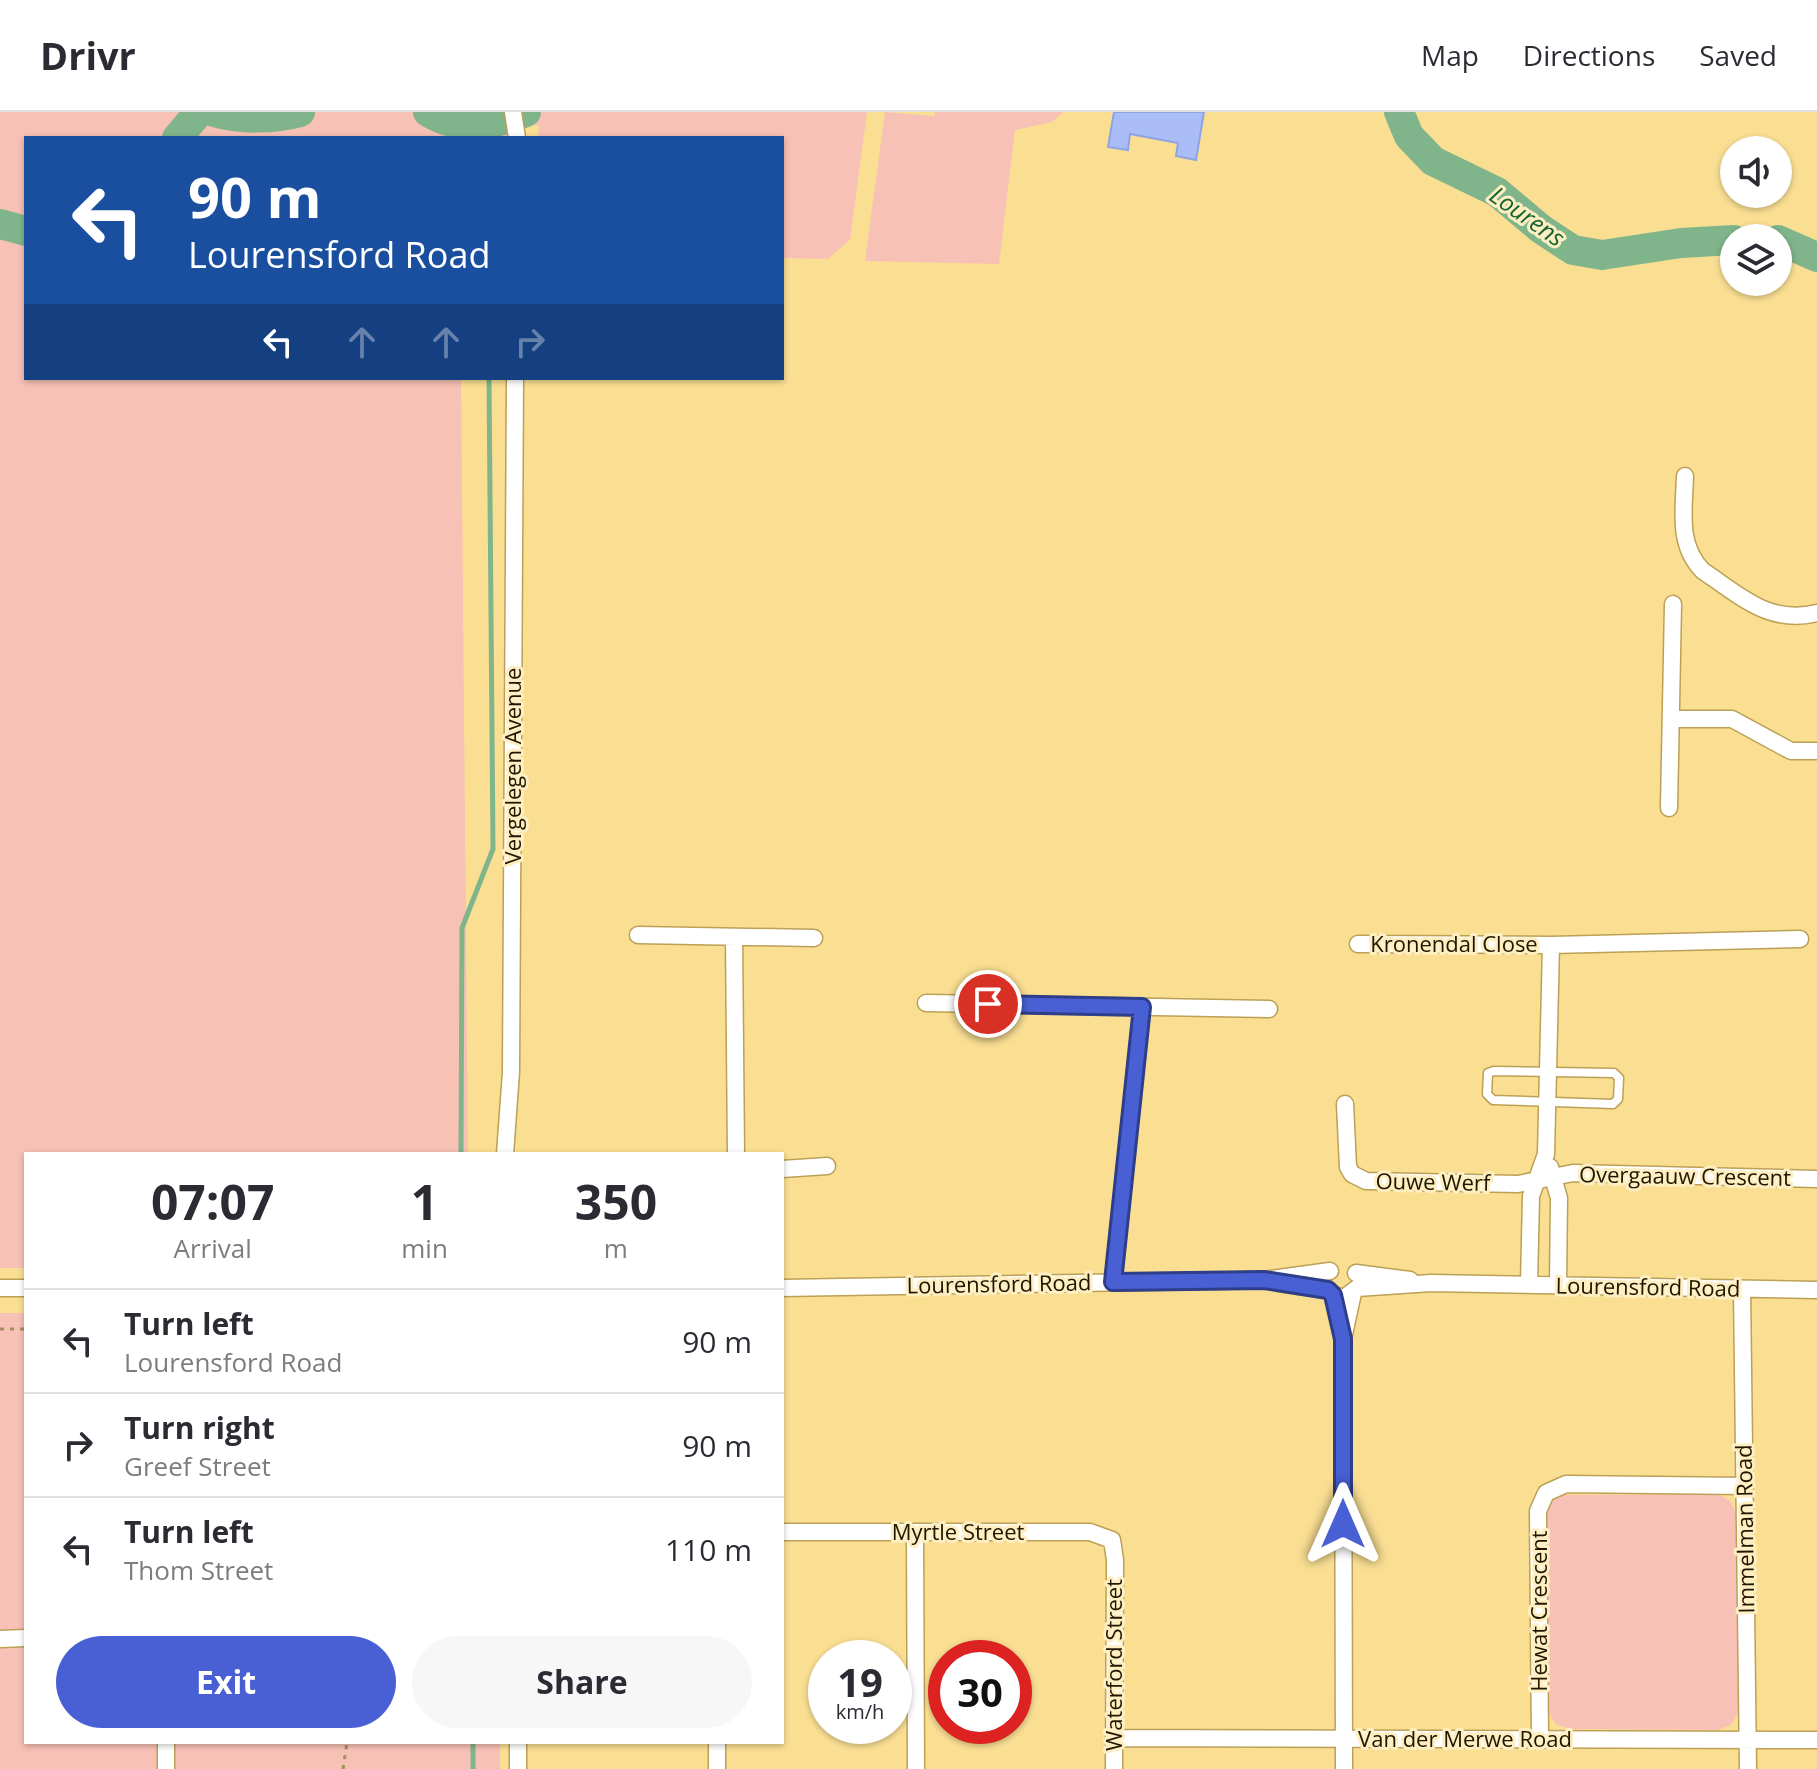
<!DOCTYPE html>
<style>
:root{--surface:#fff;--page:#f7f7f7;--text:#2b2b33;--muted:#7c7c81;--line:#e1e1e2;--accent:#4860d4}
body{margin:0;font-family:"Open Sans",sans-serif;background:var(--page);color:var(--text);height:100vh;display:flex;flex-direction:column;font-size:30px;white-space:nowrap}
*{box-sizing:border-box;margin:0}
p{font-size:26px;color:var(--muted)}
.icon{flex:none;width:44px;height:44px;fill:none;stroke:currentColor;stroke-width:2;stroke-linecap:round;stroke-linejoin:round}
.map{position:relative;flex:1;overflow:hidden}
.drawer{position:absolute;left:24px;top:1040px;width:760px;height:592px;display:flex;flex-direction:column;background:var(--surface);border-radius:0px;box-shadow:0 2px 6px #0004}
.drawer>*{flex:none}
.guide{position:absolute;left:24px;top:24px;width:760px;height:244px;border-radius:0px;box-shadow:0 2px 6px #0004;background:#1a4fa0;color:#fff;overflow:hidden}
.tools{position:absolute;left:1720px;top:24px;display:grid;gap:16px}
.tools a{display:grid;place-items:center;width:72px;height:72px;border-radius:50%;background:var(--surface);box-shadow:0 2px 6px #0004;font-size:40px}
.speed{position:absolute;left:808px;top:1528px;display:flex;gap:16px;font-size:40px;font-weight:700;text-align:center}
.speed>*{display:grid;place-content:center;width:104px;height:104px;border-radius:50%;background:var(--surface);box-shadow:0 2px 6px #0004;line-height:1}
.speed small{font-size:20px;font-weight:400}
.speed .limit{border:12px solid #d22;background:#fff;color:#111}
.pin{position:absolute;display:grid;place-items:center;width:68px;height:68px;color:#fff;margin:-34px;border:4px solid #fff;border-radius:50%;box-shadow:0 2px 8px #0007}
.me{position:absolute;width:88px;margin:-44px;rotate:0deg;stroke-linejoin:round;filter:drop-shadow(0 0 6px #0008)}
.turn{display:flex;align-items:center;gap:28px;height:168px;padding:0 32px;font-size:36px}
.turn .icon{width:104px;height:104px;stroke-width:2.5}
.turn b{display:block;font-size:56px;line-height:68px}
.lanes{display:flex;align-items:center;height:76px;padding:0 32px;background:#0003;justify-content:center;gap:40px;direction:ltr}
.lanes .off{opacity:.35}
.eta{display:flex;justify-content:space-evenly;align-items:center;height:136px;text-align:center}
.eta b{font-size:48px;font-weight:700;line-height:56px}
.primary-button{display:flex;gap:16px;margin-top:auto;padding:16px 32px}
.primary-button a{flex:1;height:92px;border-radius:48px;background:var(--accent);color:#fff;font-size:32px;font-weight:700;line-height:92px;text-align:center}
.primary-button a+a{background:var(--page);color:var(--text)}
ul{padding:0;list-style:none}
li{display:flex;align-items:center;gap:24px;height:104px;padding:0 32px;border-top:2px solid var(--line)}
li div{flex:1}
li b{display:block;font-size:30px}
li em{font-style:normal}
header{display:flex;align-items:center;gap:48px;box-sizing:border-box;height:112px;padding:0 40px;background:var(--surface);border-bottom:2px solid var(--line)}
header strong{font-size:38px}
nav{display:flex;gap:44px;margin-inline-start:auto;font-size:28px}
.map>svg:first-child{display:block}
</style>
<header>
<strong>Drivr</strong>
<nav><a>Map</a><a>Directions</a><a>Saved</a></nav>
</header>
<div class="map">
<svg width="1817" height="1657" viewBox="0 0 1817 1657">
<rect width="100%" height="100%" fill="#fadf93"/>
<path fill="#f8c1b6" d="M0,0h504l3,26h-481v240h435l7,776h-442v114h-26z
M537,0h330l-17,128 -22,19 -46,-1v-120h-244l1,-12 -13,-4 5,-8z
M885,0l49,4 1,-4h128l-11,10 -37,8 -16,134 -134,-3z
M0,1201h26v429h474v27h-500z
M1718,1382l12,7 6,11 2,200 -7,13 -13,5 -149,-1 -13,-5 -7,-10 -3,-197 5,-15 11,-7z"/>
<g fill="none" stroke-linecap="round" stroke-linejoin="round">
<path stroke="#80b58b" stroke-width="5" d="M487,13v13
M461,1042l1,-226 31,-79 -4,-471
M473,1630v27"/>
<path stroke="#80b58b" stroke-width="30" d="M214,0c26,8 61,7 86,0
M428,0c33,20 65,13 98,0
M1399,0l10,24 24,25 64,31 44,37 32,21 29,5 79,-12 53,-3
M177,26l22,-26
M0,112l26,7
M1778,128l39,17"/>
</g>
<path fill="#aabdf6" stroke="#8ea3e6" stroke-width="2" d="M1114,0h90l-8,48 -20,-4 2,-13 -48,-9 -2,16 -20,-3z"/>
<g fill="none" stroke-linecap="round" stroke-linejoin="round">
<defs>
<path id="service" d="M1494,959l120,2 5,5 -1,21 -5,5 -120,-4 -6,-6 1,-21z"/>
<path id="minor" d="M513,0l4,26
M1685,364c-1,34 -8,69 18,95 38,25 66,54 114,42
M1671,607h61l59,32h26
M1669,696l4,-204
M638,823l176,3
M734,826l2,216
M1358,832l193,1 249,-6
M926,891l343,6
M1345,992l3,63 4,7 14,7 152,3 55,-11 244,6
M505,1042l6,-82 4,-694
M1550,1055l9,31 -1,87
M782,1057l45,-3
M1356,1161l54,7
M1113,1170l29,-275
M1278,1171l50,7 5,5 11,3 13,-10
M1529,1172l2,-88 15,-42 5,-209
M0,1176h26
M782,1176l482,-8 66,-9
M1357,1176l74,-5 386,7
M1742,1177l6,480
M782,1420h308l22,8 3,20 -1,209
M915,1420l1,237
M0,1527l26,-1
M1114,1626l703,2
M1540,1628l-2,-229 8,-18 20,-9 179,2
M518,1630v27
M717,1630v27
M166,1657v-27
M1344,1657l-1,-430 10,-46"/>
</defs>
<use href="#service" stroke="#bba055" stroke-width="11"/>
<use href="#minor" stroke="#bba055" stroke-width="19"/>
<path stroke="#a4905a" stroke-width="3" stroke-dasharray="4 6" stroke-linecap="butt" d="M0,1217h26
M343,1657l4,-27"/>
<use href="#service" stroke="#fff" stroke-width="8"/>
<use href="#minor" stroke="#fff" stroke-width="16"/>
</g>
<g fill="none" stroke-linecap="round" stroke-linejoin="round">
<defs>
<path id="route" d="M988,892l154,3 -29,275 151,-2 64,10 5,5 10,44v185"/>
</defs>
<use href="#route" stroke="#2f3e8a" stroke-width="20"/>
<use href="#route" stroke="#4860d4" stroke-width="14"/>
</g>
<g text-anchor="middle" stroke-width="6" stroke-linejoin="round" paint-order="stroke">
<g font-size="22" fill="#1f1701" stroke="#feeec1">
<text transform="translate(513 654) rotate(-90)" y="8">Vergelegen Avenue</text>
<text x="1454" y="840">Kronendal Close</text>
<text transform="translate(1685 1064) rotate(1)" y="8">Overgaauw Crescent</text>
<text transform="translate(1433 1070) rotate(1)" y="8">Ouwe Werf</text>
<text transform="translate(999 1172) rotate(-1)" y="8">Lourensford Road</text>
<text transform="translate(1648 1175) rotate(1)" y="8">Lourensford Road</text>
<text transform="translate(1745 1417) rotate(-91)" y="8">Immelman Road</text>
<text x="958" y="1428">Myrtle Street</text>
<text transform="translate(1539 1499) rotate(-90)" y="8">Hewat Crescent</text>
<text transform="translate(1114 1553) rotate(-90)" y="8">Waterford Street</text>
<text x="1465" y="1635">Van der Merwe Road</text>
</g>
<g font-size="24" font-style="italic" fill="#126631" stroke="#feeec1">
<text transform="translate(1527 105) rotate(35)" y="8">Lourens</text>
</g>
</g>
</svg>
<div class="tools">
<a><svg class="icon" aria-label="sound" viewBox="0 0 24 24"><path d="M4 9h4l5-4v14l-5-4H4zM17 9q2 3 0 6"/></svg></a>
<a><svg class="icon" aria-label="layers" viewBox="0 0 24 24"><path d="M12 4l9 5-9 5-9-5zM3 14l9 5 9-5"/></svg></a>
</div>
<div class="speed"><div>19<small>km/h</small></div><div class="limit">30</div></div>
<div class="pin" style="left:988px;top:892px;background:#d93025"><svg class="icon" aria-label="arrive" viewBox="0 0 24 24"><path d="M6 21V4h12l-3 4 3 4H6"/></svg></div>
<svg class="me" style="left:1343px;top:1412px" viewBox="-20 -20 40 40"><path d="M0-17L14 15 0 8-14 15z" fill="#4860d4" stroke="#fff" stroke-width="4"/></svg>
<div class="guide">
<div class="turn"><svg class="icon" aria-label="left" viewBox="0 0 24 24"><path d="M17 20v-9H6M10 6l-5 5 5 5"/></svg><div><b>90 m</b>Lourensford Road</div></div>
<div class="lanes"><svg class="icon" aria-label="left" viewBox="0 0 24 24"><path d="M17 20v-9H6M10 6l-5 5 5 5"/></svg><svg class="icon off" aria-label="ahead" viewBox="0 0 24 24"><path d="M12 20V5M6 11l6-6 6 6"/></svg><svg class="icon off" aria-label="ahead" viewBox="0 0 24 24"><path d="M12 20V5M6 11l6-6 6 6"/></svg><svg class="icon off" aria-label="right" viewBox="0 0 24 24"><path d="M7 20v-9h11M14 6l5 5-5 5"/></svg></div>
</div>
<section class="drawer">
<div class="eta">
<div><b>07:07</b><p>Arrival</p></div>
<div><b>1</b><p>min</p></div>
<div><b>350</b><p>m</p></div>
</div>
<ul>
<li><svg class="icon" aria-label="left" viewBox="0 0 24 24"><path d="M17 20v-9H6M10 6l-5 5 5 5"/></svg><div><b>Turn left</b><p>Lourensford Road</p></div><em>90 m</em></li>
<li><svg class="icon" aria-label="right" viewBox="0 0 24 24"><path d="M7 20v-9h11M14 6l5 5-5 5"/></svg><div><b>Turn right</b><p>Greef Street</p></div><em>90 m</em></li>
<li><svg class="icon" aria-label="left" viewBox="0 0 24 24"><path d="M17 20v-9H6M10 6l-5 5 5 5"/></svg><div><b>Turn left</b><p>Thom Street</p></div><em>110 m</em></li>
</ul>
<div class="primary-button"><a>Exit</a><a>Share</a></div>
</section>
</div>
